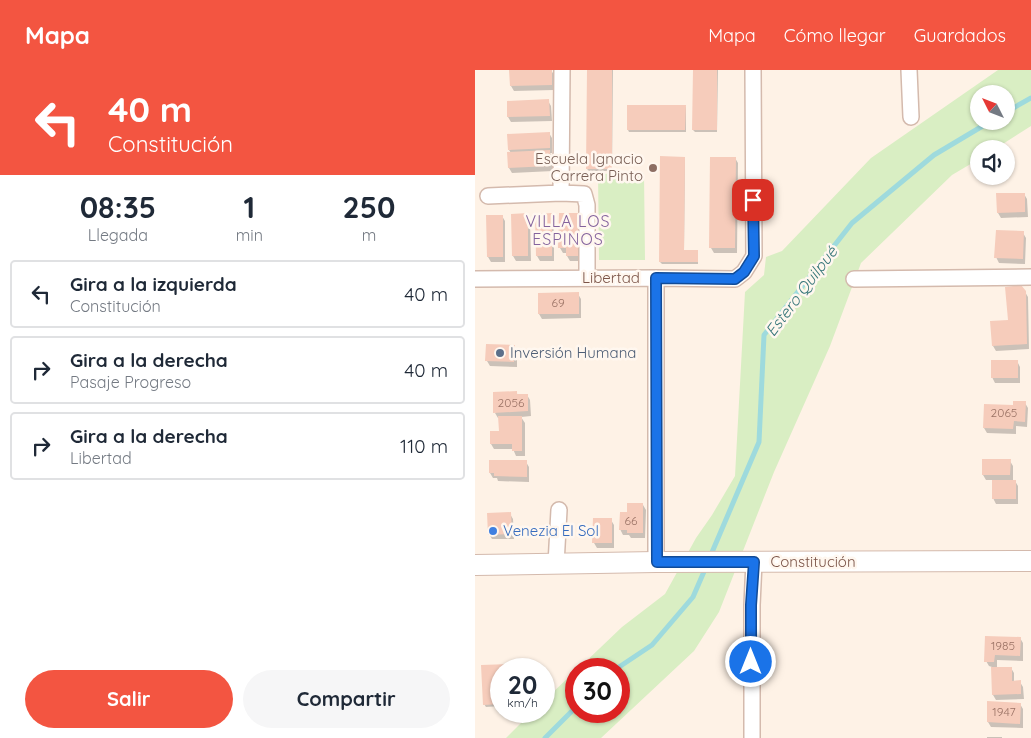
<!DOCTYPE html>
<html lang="es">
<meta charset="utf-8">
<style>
:root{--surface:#fff;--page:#f6f6f7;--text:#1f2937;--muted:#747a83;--line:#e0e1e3;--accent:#f35541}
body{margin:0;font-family:Quicksand,sans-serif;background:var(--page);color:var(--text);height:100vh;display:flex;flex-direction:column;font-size:19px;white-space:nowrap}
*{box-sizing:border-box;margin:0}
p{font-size:16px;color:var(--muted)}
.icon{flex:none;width:28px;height:28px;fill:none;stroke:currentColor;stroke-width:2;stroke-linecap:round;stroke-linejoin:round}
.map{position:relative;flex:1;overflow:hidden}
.panel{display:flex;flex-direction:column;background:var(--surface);width:475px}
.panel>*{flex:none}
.banner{background:#f35541;color:#fff;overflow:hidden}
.needle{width:32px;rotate:312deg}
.fabs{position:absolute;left:495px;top:15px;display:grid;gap:10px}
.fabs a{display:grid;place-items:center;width:45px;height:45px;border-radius:50%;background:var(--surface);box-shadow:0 1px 4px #0004;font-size:25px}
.speed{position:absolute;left:15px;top:588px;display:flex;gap:10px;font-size:25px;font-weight:700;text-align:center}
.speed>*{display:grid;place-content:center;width:65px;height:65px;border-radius:50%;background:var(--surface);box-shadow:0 1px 4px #0004;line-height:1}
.speed small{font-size:12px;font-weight:400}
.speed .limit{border:8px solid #d22;background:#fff;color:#111}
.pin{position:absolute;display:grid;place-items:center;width:42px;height:42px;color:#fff;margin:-21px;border-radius:10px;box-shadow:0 2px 8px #0006}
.me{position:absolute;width:55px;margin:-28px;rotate:0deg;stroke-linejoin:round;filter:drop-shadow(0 0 4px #0008)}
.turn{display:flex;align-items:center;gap:18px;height:105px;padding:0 25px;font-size:22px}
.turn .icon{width:65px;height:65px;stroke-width:2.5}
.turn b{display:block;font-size:35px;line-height:42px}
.eta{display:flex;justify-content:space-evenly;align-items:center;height:85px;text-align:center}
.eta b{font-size:30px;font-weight:800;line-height:35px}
.primary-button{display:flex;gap:10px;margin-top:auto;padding:10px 25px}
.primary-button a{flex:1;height:58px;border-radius:30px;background:var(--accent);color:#fff;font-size:20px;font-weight:800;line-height:58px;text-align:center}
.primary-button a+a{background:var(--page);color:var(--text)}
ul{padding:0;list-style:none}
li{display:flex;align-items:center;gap:15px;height:68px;margin:0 10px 8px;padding:0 15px;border:2px solid var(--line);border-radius:5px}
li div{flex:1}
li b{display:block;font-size:19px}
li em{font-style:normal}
header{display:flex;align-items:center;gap:30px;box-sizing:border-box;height:70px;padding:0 25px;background:var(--accent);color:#fff}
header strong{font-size:24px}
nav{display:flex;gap:28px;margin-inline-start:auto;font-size:18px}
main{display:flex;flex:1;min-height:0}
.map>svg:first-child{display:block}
</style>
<header>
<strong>Mapa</strong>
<nav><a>Mapa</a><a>Cómo llegar</a><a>Guardados</a></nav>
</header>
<main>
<section class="panel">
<div class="banner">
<div class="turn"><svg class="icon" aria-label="left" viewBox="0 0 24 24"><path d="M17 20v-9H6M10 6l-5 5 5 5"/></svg><div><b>40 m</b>Constitución</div></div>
</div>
<div class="eta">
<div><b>08:35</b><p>Llegada</p></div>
<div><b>1</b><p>min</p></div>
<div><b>250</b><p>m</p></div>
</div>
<ul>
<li><svg class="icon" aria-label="left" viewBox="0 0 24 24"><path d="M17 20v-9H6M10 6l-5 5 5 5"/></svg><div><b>Gira a la izquierda</b><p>Constitución</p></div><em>40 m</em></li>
<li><svg class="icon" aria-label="right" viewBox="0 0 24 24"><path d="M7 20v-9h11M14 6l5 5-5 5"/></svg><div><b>Gira a la derecha</b><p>Pasaje Progreso</p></div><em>40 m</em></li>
<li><svg class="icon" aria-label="right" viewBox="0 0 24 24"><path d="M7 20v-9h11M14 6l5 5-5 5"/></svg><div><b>Gira a la derecha</b><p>Libertad</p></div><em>110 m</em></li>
</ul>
<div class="primary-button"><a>Salir</a><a>Compartir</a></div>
</section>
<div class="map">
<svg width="556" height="668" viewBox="0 0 556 668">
<rect width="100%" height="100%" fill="#fef2e6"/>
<path fill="#d9eec3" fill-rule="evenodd" d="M523,0h33v56l-36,23h-16v10l-27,16 -91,88 -31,83 -56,126 -55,140 -25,39 -93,87h-95l27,-27h11v-10l32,-31v41h43v-42h-41l44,-42 43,-33 31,-56 16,-23 23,-39 10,-184 19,-17 2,-18 16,-6 89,-93zM504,24h27v27h-27z
M169,103l1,87h-46l-1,-86z"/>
<path fill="#0003" d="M76,0l3,5v15l-40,1 -3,-5 -1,-15z
M113,0h25l-1,101h-23l-2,-2z
M219,0h24l-1,62h-22l-2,-2z
M73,31l3,5 1,15 -41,1 -3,-5v-15z
M210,36l1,2v24h-57l-1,-2z
M74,63l3,5v15h-2l2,3 1,15 -41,2 -3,-5 2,-15 -2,-3z
M209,88l1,2 -1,92h13l1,2v10h-36l-2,-2z
M260,88l3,5 -1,90h-23l-3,-5z
M549,124l3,5 1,18 -27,1 -3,-5v-18z
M38,145h14l3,5 1,41h-15l-3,-5z
M76,145l3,5v41h-14l-3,-5z
M85,145l24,46h-14l-3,-5v-3h-4l-3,-5z
M13,146h14l3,5v41h-14l-3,-5z
M548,163l3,5 -1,26 -26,-1 -3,-6z
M550,222l3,5 1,52 -33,2 -3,-5 16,-25z
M103,224l3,5v19l-39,1 -3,-5z
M39,276l3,6v15l-27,-1 -3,-5z
M542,291l3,6v16h-25l-3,-6z
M41,322l2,3h9l3,5 1,16 -10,1 4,6v33h-9l-3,-7h-19l-3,-5 9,-12v-14h-2l-3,-5z
M550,333l3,5 -1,19 -11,-1v8l-29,-1 -3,-5 30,-21z
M535,391l3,5v15h2l3,5v18h-22l-3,-6v-18h-7l-3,-5z
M51,392l3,5v15l-31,-1 -1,-3h-4l-3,-5z
M168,435l3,5 -1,28h-14l-2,-3h-6l-3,-6 9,-16z
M35,444l3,5 1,20h-22l-3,-5z
M136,450l3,5v23h-17l-3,-5z
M545,568l3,5v18l-26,-1v9l14,-1 3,5v9h6l3,5 1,12 -28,1 -3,-5 -1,-28 -3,-1 -3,-5z
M34,595l1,4h-9v37l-15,1 -2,-3 -1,-38z
M545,634l3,5v19l-32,-1 -3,-5z
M512,667h15v1h-15z"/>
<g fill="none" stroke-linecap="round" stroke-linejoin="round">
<path stroke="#9edadd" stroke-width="5" d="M531,42l25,-14
M235,487l49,-115 5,-107 88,-112 82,-68 57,-34
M141,599l36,-24 41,-48 13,-30
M70,668l31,-31"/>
</g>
<path fill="#f6ccbb" d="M34,0h43v15l-42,1z
M112,0h25v99h-26z
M218,0h24v60h-25z
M74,29l1,17 -43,1v-16z
M152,35h59l-1,25h-58z
M75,62v16l-42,2 -1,-16z
M75,80v16l-42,2 -1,-16z
M185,86l25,1 -1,93h14v12h-39z
M235,87h26l-1,91h-26z
M521,123h29v19l-28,1z
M53,143v43h-16l-1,-42z
M77,143v43h-16l-1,-42z
M84,143h23v43h-16v-8h-8z
M11,145h17v42h-16z
M521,160l28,1 -1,28 -29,-1z
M546,215l5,6 1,53 -35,2 -2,-25 18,-1 -3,-33z
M104,222v22h-41v-21z
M11,274l29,1 -1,17 -29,-1z
M516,290h27v18h-27z
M42,321v3h11v17l-35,2v-21z
M538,331h13l-1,21 -11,-1 -1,8 -30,-1 1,-24 29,1z
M23,346h24v35h-10v-7h-22v-13h9z
M507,389h29l-1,16h-28z
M14,390h38v17l-33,-1v-3h-5z
M517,410h24v19h-24z
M152,433h16v30h-16v-3h-8l1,-18h7z
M36,442l1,22 -24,1 -1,-22z
M118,448h19v25h-20z
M510,566l36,1 -1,19 -25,-1 -1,7h-10z
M35,594v5h-9v35l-18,1 -2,-40z
M516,597h21v14l9,-1v14l-29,1z
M512,631l34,2 -1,21 -33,-2z"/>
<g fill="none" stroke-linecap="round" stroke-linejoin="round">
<defs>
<path id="minor" d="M87,0l-1,123 23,1 3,11v73
M434,0l2,47
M13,126l73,-3
M181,208v284
M0,209l181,-1 79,1 9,-7 10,-16 -1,-186
M379,209l177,-2
M81,494l3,-54
M277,668v-133l2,-43"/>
<path id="tertiary" d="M0,495l181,-3 375,-1"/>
</defs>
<use href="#minor" stroke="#d4baad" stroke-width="18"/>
<use href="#tertiary" stroke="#d4baad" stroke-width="22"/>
<use href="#minor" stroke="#fff" stroke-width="15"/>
<use href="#tertiary" stroke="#fff" stroke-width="20"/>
</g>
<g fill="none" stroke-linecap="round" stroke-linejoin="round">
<defs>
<path id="route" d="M276,592v-57l3,-43h-97l-1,-284 79,1 9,-7 10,-16 -1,-56"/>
</defs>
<use href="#route" stroke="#114b97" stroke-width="12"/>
<use href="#route" stroke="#1a73e8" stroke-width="9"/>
</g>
<circle fill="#8d6e63" stroke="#fff7ef" stroke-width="2" cx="178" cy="98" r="5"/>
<circle fill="#5c6f8a" stroke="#fff7ef" stroke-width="2" cx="25" cy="283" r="5"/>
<circle fill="#3f7fe0" stroke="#fff7ef" stroke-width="2" cx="18" cy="461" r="5"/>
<g text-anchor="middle" stroke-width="5" stroke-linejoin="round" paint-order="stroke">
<g font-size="12" fill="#9a7265">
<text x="83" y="237">69</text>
<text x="36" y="337">2056</text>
<text x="529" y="347">2065</text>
<text x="156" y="455">66</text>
<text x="528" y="580">1985</text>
<text x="529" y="646">1947</text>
</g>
<g font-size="15" fill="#785e54" stroke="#fff7ef" text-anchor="end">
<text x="168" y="94">Escuela Ignacio<tspan x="168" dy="17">Carrera Pinto</tspan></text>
</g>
<g font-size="15" fill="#7b5448" stroke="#fff7ef">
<text x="136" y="213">Libertad</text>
<text x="338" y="497">Constitución</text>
</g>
<g font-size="15" fill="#4e5e75" stroke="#fff7ef" text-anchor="start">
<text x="35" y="288">Inversión Humana</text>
</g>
<g font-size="15" fill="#366cbe" stroke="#fff7ef" text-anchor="start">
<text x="28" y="466">Venezia El Sol</text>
</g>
<g font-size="16" letter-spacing="1" fill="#84639e" stroke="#fff7ef">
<text x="93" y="157">VILLA LOS<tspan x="93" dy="18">ESPINOS</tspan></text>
</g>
<g font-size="16" font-style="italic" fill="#37767a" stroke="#fff7ef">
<text transform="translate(326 221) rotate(-53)" y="6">Estero Quilpué</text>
</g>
</g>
</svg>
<div class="fabs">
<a><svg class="needle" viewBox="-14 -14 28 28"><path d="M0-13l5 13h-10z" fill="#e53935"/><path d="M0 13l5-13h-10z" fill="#747a83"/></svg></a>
<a><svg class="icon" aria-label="sound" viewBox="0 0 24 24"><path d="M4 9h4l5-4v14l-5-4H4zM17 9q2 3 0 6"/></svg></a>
</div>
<div class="speed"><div>20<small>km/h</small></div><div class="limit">30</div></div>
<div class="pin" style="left:278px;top:130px;background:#d93025"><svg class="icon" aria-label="arrive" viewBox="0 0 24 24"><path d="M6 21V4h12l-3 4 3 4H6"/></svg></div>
<svg class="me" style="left:276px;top:592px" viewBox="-20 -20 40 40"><circle r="17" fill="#1a73e8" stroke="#fff" stroke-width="3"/><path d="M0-11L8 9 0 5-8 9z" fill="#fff"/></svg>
</div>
</main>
